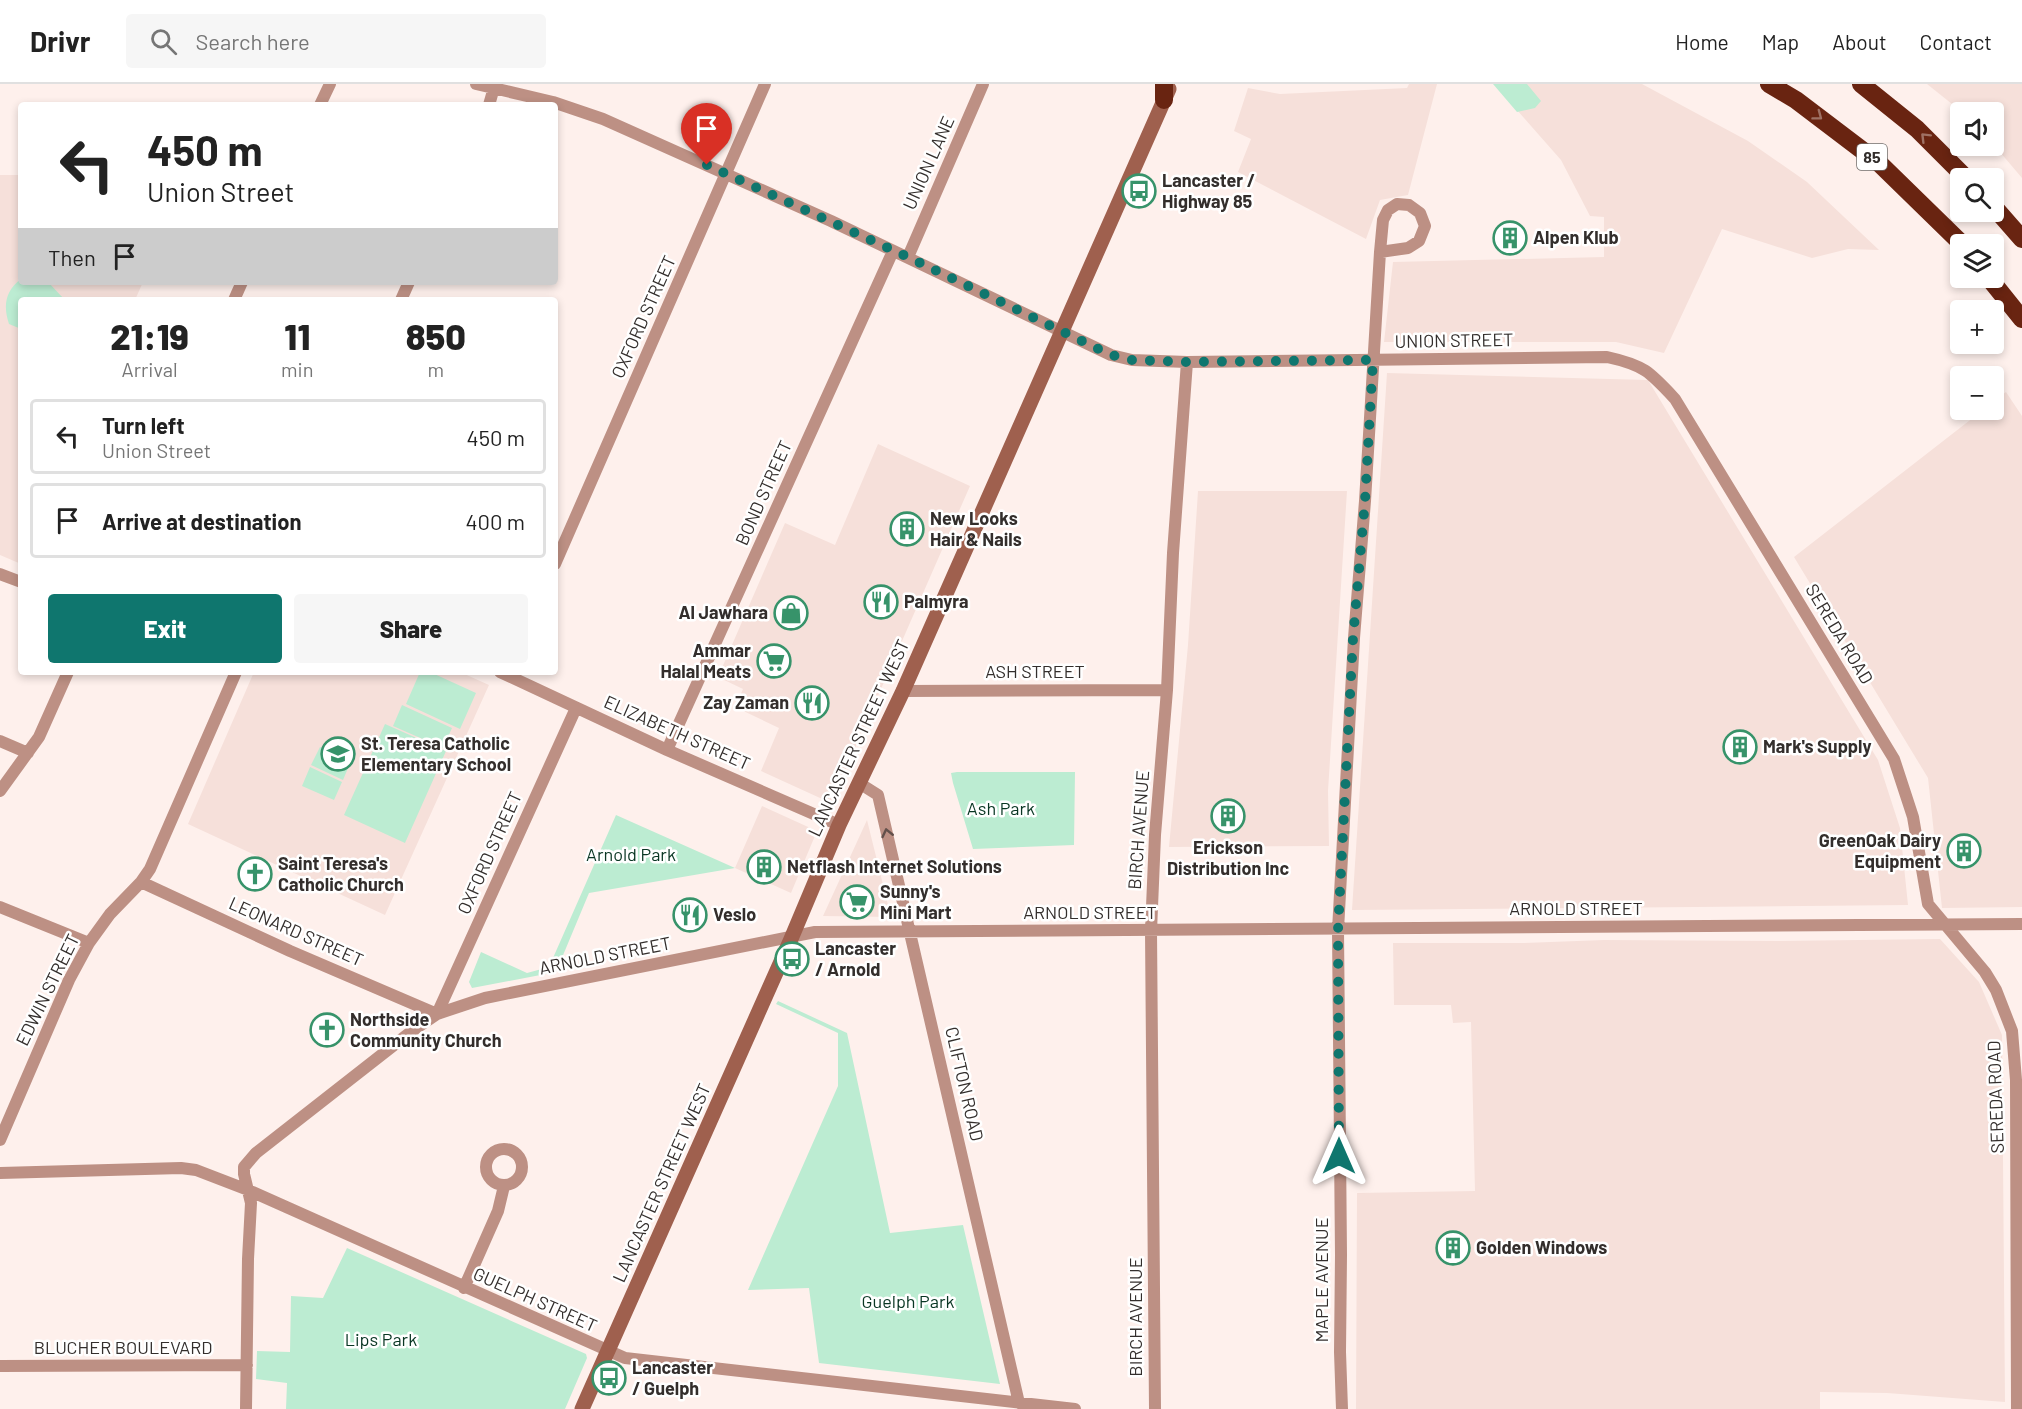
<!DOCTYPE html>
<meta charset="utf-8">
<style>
:root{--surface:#fff;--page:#f6f6f6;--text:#222;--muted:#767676;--line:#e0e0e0;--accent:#0f766e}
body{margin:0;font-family:Barlow,sans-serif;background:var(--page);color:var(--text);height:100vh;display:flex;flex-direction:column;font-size:22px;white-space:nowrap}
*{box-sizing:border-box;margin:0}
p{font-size:20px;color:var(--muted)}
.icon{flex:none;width:33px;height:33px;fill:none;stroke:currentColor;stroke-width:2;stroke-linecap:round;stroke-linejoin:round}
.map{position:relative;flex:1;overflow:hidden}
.sheet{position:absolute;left:18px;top:213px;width:540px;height:378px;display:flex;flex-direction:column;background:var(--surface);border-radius:6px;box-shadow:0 3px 9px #0003}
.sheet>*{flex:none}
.banner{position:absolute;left:18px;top:18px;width:540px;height:183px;border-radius:6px;box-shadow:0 3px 9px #0003;background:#fff;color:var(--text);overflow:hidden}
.buttons{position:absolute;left:1950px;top:18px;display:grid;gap:12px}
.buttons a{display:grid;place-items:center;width:54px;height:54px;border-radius:6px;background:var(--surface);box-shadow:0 3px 9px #0003;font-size:30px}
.pin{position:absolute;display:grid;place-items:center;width:51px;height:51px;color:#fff;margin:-62px -26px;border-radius:50% 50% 50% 0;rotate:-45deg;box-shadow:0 0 6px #0007}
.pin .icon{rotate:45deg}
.me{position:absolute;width:66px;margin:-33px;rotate:0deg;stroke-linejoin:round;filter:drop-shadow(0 0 4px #0008)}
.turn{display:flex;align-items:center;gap:21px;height:126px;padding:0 30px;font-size:27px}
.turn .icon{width:78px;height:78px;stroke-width:2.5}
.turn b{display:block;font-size:42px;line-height:51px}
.then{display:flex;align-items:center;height:57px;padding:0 30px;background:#0003;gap:12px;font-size:22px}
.eta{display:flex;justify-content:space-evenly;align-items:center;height:102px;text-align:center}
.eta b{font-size:36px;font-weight:800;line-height:42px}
.action{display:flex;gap:12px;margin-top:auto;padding:12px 30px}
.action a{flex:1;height:69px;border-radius:6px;background:var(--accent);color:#fff;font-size:24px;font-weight:800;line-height:69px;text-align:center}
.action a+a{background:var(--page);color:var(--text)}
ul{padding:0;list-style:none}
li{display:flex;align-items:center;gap:18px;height:75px;margin:0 12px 9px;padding:0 18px;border:3px solid var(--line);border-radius:6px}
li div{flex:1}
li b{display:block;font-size:22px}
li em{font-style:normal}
header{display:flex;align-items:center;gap:36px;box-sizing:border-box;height:84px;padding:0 30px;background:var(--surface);border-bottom:2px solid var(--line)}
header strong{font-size:28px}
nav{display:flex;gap:33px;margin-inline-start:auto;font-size:21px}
.search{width:420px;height:54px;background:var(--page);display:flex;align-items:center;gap:15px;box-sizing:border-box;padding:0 21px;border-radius:6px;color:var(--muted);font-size:22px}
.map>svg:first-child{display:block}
</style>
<header>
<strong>Drivr</strong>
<div class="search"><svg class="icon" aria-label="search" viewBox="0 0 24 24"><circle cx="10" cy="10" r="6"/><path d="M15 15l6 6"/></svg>Search here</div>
<nav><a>Home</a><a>Map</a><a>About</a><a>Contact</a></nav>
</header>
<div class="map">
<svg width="2022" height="1325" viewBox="0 0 2022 1325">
<rect width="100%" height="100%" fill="#fef0ec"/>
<path fill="#f6e0da" d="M1409,0h28l-29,111 -28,5 -14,39 -128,-67 13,-33 -17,-8 14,-43 32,6 127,-6z
M1494,0h148l106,57 59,41 72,68 -31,-1 -36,9 -90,-29 -58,124 -48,-11h-232l9,-80 211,-5v-40l-14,-1 -29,-56z
M1927,0h95v94l-28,-33v-33h-32z
M0,91h21v107h122l-8,18h-114v264l-21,-9z
M1387,289l261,7 230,380 22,68 8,77 -556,5z
M2006,308l16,24v491l-80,1 -14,-130 -134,-221 189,-147h11v-9z
M878,360l92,42 -139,317 -70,-32 18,-43 -44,-21 8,-18 -25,-12 67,-154 50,22z
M1198,407h149l-19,300 1,55 -160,1 19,-202z
M254,588h206l29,13 -104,230 -197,-91z
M762,722l55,25 -26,62 -56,-25z
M867,736l24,97 -68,-1z
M1940,855l39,43 23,53 3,367 -118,-9 -67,-1v17h-464l1,-216 118,-2 -4,-169 -18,1 -2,-18h-57l-1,-62h131l80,-3 174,1z"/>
<path fill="#bcecd2" d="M1493,0h34l14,17 -6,7 -18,4z
M21,195v3h27l16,17 -43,1v29l-12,-5c-6,-18 -4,-33 12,-45z
M420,588h10l46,21 -16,36 -54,-25z
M402,621l50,23 -9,20 -50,-22z
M385,640l61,27 -41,92 -61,-28z
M320,663l31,14 -8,19 -32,-15z
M310,683l32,15 -8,18 -32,-14z
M957,688h118l-1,73 -101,4 -20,-66 -2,-10z
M616,731l119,53 -146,25 -33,79 -84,16 -3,-6 12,-30 46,21 22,-6z
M778,917l69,32 43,200 73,-8 37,159 -181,-21 -10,-75 -61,2 90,-204v-53l-62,-29z
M347,1164l239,106 1,4 -22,51h-279l1,-26 -31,-4 1,-28 33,1 1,-56 32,2z"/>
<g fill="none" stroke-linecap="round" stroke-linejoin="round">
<path stroke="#bd9084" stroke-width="12" d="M476,0l77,18 50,17 228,102 280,134 21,5 55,2 420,-5c37,8 43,15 68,42l219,360 19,58 15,87 57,68 11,18 16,41 4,49 1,329
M320,21l10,-21
M489,21l6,-21
M908,173l75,-173
M234,216l8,-18
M401,216l8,-18
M555,480l210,-480
M0,490l21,8
M500,588l167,78 172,75
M903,607l264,-1
M0,657l28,12
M667,666l226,-499
M859,699l19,12 141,608
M0,707l39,-54 29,-65
M141,798l149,69 147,63 139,-306
M0,823l89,36
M0,1056l69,-160 20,-37 21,-29 31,-32 9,-13 86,-197
M486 1083a18 18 0 1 1 36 0a18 18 0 1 1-36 0Z
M0,1089l181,-5 15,2 52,20 377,168 450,51
M464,1204l34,-77 6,-25
M0,1282l247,-1
M246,1325l2,-150 3,-56 -7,-29v-7l12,-14 156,-122 25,-17 48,-16 330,-66 1207,-8
M1155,1325l-4,-478 4,-96 12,-145 6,-137 14,-191
M1342,1325l-2,-57 1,-97 -3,-325 16,-292 11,-137 15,-249 3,-32 5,-10 9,-6 12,1 11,8 5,13 -6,15 -11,7 -28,4"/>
<path stroke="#9f604e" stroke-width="15" d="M582,1325l209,-470 48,-114 64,-134 266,-602"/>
<path stroke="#692411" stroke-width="18" d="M1164,0v16
M1769,0l27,16 83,63 83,81
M1861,0l56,45 49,49
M1994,123l28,32
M1989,194l33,41"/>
</g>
<defs><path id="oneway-chevron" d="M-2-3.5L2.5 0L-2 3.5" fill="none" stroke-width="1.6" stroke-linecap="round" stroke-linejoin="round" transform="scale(1.5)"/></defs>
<g stroke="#9e7164">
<use href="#oneway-chevron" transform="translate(1818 32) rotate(37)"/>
<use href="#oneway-chevron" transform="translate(1925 53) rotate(-135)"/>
</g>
<use stroke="#63504b" href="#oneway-chevron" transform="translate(887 749) rotate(-103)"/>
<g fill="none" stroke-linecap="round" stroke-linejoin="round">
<path stroke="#0f766e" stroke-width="10" stroke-dasharray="0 18" d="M707,81l201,92 203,98 21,5 55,2 186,-2 -8,141 -12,137 -15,292 1,226"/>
</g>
<defs>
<symbol id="bus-ring" viewBox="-11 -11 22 22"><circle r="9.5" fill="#fff" stroke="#37936a" stroke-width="1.5"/><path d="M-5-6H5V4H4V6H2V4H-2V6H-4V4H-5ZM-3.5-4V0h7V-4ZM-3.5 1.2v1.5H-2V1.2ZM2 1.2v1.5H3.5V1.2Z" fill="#37936a"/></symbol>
<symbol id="building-ring" viewBox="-11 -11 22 22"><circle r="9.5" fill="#fff" stroke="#37936a" stroke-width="1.5"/><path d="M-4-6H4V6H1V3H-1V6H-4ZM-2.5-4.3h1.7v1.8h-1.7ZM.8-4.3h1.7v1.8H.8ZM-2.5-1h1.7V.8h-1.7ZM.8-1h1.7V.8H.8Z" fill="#37936a"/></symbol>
<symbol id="restaurant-ring" viewBox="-11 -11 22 22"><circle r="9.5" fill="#fff" stroke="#37936a" stroke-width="1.5"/><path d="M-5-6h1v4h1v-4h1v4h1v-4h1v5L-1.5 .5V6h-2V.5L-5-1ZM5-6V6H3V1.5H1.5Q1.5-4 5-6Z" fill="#37936a"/></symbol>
<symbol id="shop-ring" viewBox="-11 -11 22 22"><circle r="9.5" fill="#fff" stroke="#37936a" stroke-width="1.5"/><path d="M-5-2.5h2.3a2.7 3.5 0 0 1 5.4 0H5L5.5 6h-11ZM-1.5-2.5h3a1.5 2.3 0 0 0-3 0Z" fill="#37936a"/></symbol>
<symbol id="supermarket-ring" viewBox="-11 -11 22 22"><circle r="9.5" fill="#fff" stroke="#37936a" stroke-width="1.5"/><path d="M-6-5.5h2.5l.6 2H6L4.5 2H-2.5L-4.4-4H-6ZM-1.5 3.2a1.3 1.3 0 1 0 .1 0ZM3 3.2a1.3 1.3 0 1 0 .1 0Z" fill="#37936a"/></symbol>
<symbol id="school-ring" viewBox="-11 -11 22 22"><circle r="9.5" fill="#fff" stroke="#37936a" stroke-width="1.5"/><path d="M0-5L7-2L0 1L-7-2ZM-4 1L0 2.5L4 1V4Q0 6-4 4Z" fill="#37936a"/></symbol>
<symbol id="church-ring" viewBox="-11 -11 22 22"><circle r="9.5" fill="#fff" stroke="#37936a" stroke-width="1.5"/><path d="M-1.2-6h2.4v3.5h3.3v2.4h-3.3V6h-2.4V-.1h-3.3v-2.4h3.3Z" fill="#37936a"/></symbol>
</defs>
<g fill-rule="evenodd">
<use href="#bus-ring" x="1120" y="88" width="38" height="38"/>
<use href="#building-ring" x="1491" y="135" width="38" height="38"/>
<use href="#building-ring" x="888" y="426" width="38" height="38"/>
<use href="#restaurant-ring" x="862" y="499" width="38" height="38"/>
<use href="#shop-ring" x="772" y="510" width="38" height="38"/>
<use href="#supermarket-ring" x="755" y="558" width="38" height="38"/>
<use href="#restaurant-ring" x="793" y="600" width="38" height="38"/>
<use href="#building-ring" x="1721" y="644" width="38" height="38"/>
<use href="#school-ring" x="319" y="651" width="38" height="38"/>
<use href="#building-ring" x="1209" y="713" width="38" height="38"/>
<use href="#building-ring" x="1945" y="748" width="38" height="38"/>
<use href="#building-ring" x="745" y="764" width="38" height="38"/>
<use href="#church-ring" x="236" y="771" width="38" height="38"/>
<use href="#supermarket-ring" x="838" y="799" width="38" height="38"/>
<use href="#restaurant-ring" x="671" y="812" width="38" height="38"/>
<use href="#bus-ring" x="773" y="856" width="38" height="38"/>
<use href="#church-ring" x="308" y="927" width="38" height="38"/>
<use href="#building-ring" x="1434" y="1145" width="38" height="38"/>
<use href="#bus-ring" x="590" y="1275" width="38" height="38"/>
</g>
<g text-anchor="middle" stroke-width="5" stroke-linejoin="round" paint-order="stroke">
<rect fill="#fff" stroke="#706d6b" stroke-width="1.5" x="1857" y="60" width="30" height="26" rx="4.5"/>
<g font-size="16" font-weight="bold" fill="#332e2c">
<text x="1872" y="79">85</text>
</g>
<g font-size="18" fill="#332e2c" stroke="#fff">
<text transform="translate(929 79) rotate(-66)" y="6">UNION LANE</text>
<text transform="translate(644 233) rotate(-66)" y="6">OXFORD STREET</text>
<text transform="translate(1454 257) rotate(-1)" y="6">UNION STREET</text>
<text transform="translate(764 409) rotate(-66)" y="6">BOND STREET</text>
<text transform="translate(1839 550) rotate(59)" y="6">SEREDA ROAD</text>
<text x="1035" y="594">ASH STREET</text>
<text transform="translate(677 649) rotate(24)" y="6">ELIZABETH STREET</text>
<text transform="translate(859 654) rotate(-65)" y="6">LANCASTER STREET WEST</text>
<text transform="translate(1139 746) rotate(-86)" y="6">BIRCH AVENUE</text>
<text transform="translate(490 769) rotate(-66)" y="6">OXFORD STREET</text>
<text x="1576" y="831">ARNOLD STREET</text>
<text x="1090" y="835">ARNOLD STREET</text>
<text transform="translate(296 848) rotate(24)" y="6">LEONARD STREET</text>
<text transform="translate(605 872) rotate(-11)" y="6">ARNOLD STREET</text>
<text transform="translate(48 906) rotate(-64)" y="6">EDWIN STREET</text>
<text transform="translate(964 1000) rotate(77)" y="6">CLIFTON ROAD</text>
<text transform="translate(1996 1013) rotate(-92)" y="6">SEREDA ROAD</text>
<text transform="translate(662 1099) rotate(-66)" y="6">LANCASTER STREET WEST</text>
<text transform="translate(1322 1196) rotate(-90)" y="6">MAPLE AVENUE</text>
<text transform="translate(535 1216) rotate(24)" y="6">GUELPH STREET</text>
<text transform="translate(1136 1233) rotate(-90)" y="6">BIRCH AVENUE</text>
<text x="123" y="1270">BLUCHER BOULEVARD</text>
</g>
<g font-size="18" font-weight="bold" fill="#332e2c" stroke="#fff" text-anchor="start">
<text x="1162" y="103">Lancaster /<tspan x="1162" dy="21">Highway 85</tspan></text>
<text x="1533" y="160">Alpen Klub</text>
<text x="930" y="441">New Looks<tspan x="930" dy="21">Hair &amp; Nails</tspan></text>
<text x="904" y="524">Palmyra</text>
<text x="768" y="535" text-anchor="end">Al Jawhara</text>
<text x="751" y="573" text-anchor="end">Ammar<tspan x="751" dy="21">Halal Meats</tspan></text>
<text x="789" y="625" text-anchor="end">Zay Zaman</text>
<text x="361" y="666">St. Teresa Catholic<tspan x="361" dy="21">Elementary School</tspan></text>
<text x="1763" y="669">Mark's Supply</text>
<text x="1941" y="763" text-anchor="end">GreenOak Dairy<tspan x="1941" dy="21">Equipment</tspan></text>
<text x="1228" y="770" text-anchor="middle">Erickson<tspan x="1228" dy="21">Distribution Inc</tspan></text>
<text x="278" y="786">Saint Teresa's<tspan x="278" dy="21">Catholic Church</tspan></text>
<text x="787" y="789">Netflash Internet Solutions</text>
<text x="880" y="814">Sunny's<tspan x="880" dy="21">Mini Mart</tspan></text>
<text x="713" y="837">Veslo</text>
<text x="815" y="871">Lancaster<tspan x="815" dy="21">/ Arnold</tspan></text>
<text x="350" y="942">Northside<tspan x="350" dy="21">Community Church</tspan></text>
<text x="1476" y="1170">Golden Windows</text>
<text x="632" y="1290">Lancaster<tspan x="632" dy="21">/ Guelph</tspan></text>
</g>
<g font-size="18" fill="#093623" stroke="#fff">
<text x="1001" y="731">Ash Park</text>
<text x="631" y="777">Arnold Park</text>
<text x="908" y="1224">Guelph Park</text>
<text x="381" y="1262">Lips Park</text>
</g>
</g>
</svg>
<div class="buttons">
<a><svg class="icon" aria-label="sound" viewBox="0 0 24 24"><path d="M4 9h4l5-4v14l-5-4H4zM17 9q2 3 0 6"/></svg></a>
<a><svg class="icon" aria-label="search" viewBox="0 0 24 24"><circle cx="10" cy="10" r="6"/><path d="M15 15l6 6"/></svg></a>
<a><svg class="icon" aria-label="layers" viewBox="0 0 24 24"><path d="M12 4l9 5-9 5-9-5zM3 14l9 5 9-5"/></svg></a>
<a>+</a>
<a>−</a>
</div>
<div class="pin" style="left:707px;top:81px;background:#d93025"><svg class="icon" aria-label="arrive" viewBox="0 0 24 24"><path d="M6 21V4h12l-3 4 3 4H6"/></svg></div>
<svg class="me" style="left:1339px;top:1072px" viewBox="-20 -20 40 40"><path d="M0-17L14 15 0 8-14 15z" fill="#0f766e" stroke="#fff" stroke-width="4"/></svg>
<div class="banner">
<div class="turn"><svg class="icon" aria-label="left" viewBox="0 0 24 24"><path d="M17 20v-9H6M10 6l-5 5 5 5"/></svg><div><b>450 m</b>Union Street</div></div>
<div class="then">Then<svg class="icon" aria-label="arrive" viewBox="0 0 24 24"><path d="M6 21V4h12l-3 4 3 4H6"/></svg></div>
</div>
<section class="sheet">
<div class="eta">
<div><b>21:19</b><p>Arrival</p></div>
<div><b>11</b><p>min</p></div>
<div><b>850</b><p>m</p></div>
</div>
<ul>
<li><svg class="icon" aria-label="left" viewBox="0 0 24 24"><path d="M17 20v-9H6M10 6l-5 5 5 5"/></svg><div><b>Turn left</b><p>Union Street</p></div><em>450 m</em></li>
<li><svg class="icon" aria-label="arrive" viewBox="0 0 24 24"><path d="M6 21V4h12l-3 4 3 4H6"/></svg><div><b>Arrive at destination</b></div><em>400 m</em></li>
</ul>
<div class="action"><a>Exit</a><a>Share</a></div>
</section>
</div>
